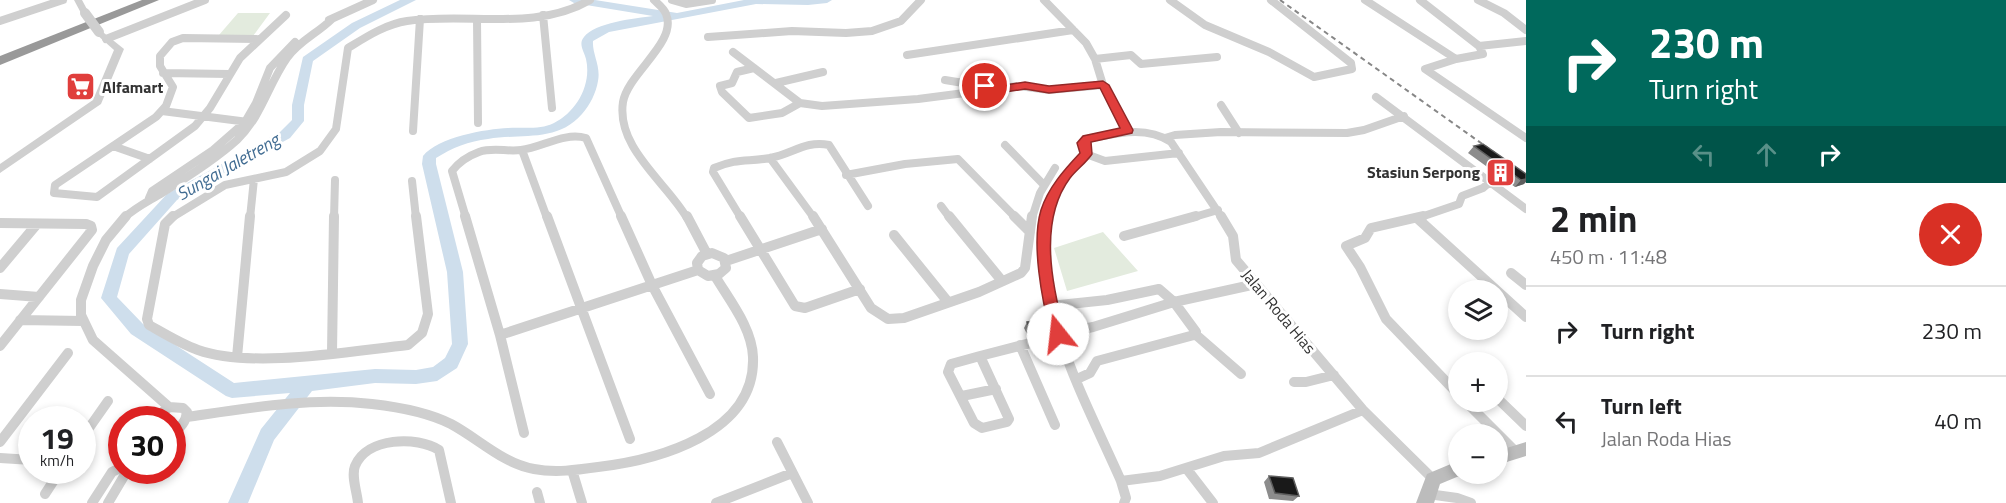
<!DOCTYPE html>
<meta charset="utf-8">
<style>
:root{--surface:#fff;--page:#f6f6f6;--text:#202124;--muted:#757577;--line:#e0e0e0}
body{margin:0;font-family:"Titillium Web",sans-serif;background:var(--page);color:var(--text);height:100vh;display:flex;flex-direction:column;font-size:22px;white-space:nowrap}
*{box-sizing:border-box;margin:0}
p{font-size:20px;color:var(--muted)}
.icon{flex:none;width:33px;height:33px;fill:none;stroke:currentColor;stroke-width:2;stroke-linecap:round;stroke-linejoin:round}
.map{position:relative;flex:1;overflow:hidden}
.details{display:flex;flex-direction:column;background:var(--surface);width:480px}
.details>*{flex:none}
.guide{background:#00695c;color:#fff;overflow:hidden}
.buttons{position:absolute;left:1448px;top:280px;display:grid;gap:12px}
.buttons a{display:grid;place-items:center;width:60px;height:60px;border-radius:50%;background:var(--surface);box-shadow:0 3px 9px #0003;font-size:30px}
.speed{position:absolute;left:18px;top:406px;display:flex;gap:12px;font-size:30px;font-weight:700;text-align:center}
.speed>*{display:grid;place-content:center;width:78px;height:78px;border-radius:50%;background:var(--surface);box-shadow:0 3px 9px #0003;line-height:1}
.speed small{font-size:15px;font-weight:400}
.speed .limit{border:9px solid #d22;background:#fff;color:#111}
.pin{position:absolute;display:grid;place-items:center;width:51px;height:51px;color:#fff;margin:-26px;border:3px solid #fff;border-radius:50%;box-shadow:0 2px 6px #0007}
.me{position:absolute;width:66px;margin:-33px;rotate:344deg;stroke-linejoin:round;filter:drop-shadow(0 0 4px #0008)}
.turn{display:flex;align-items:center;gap:21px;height:126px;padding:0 24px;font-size:27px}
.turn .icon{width:78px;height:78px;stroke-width:2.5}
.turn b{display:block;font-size:42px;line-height:51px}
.lanes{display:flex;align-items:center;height:57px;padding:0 24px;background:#0003;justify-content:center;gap:30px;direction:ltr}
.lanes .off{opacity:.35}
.round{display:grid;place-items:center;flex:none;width:63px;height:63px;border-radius:32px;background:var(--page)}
.head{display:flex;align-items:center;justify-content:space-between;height:102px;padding:0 24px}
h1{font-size:36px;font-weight:700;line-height:45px}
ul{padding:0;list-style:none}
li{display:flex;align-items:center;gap:18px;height:90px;padding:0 24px;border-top:2px solid var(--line)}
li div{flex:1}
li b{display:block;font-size:22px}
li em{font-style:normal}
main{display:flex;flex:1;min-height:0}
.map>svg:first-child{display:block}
</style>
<main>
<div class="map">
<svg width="1526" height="503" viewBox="0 0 1526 503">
<rect width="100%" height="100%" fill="#fff"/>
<path fill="#e3ebde" d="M238,13h32l-17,23 -34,-1z
M1103,232l35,39 -71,20 -13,-43z"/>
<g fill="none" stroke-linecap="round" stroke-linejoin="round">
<path fill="#cedeec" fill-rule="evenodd" d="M400,0h16l-56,28 -47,33 -9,44v16l-14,17 -113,62 -48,54 -12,43 26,27 91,59 141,-14 41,1 17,-3 12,-9 7,-14 -5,-72 -25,-108 1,-8c15,-19 63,-27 85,-28 16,-1 32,2 46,-5 22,-11 38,-38 32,-64 -2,-8 -8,-15 -2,-22 10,-14 52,-19 69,-21l-79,-13 -5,-3h26l82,13 67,-13h88l-5,3 -19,2 -52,-1 -147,28 -16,9c-1,13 8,25 5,40 -2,12 -8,24 -16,33 -25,29 -61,19 -94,25 -19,2 -36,9 -52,19v6l27,108 5,72 -11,24 -20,13 -21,3 -41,-1 -63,8 -38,49 -26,63h-20l33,-74 29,-36 -58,5 -6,-2 -95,-62 -30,-36 16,-50 50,-54 113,-62 12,-12v-15l11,-48 49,-34z"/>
<path stroke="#cfcfcf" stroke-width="8" d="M654,0c4,4 10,8 12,14 12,28 -38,59 -43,88 -7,46 44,81 64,116
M672,0l14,4 26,-4
M1044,0l42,43 9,16 8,26 24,45
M1170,0l35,25 64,27 45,25 38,-8 -1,-6 -80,-63
M1365,0l91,59 27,-5 -4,-8 47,-5
M1420,0l59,46
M1478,0l26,13 22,17
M543,15l9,93
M477,19l1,104
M329,20l44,-20
M0,21l63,-21
M708,37l84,-6 54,2 26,-2 29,-10 20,-21
M106,39l99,-39
M256,39l-73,-1 -11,4 -12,14v10l13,21 -7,19 -10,11 -101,68 -1,8 43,4 98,-71 15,-18 30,-50 46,-43
M733,52l67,51 22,3 96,-7 101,-13 30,4 54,-5
M907,55l166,-25
M1095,59l36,-4 10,9 76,-7
M1456,59l-31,10 101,69
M754,68l-17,4 -5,11 -12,3 2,6 27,26 33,-5 18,-10
M163,73l66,1
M945,80l49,8
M776,83l47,-11
M1376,97l150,112
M1221,105l18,28
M162,111l86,11
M413,131l7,-112
M1165,138l10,-3 46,-3 126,1 17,-3 40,-14
M1005,145l38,39
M113,146l37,13
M522,150l25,68
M1086,154l19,7 74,-8
M770,158l44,60
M846,175l59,-11 53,-5 58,59
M412,181l4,37
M149,198l3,-7 61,-41 32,-28 11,-19 14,-35 25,-26
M941,206l9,12
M124,218c12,-11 25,-17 38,-25 26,-16 53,-33 75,-53 25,-24 31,-55 50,-82 12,-17 31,-25 45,-39
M171,218l54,-33 61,-13 34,-21 16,-22 12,-81c18,-11 38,-24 59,-27 60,-9 128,11 183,-21
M250,218l4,-39
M334,218l1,-38
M466,218l-14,-47c7,-9 16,-15 27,-19 14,-5 28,0 42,-2 22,-3 43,-18 65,-12l36,80
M741,218l-28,-46 1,-4c24,-10 33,-6 56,-10 22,-4 36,-18 59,-13l39,61
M1032,218l8,-25 15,-25
M1046,218c5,-27 22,-45 40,-64l-3,-11 4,-4c28,-5 58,-14 84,3l51,76
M1191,218l27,-8
M1418,218l41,-14 3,-8 21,-8 7,-6"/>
<path stroke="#cfcfcf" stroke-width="10" d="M126,216l-20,24 -13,26 -12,34v15l12,25 76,67
M173,216l-8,8 -18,95 2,6c16,9 32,19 49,25 54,19 153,1 210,-5l14,-12 6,-19 -12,-98
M465,216l35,119 24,98
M547,216l83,223
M621,216l31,69 58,109
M687,216l20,38
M740,216l55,90 10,2 55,-19
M813,216l58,92 17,11 16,-1 75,-26 42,-19 4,-5 7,-52
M949,216l53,65
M1014,216l16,16
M1046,216c-13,93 39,183 75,265l5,17 -2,5
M1221,216l12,20 3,24 127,150 70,69
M1423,216l-52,12 -6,10 -19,8 14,21 26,52 72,75
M1417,218l109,99
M0,223l86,1 5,2 1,4 -92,116
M894,235l54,67
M1124,236l72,-20
M712,253l12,5 2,10 -7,6 -11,2 -10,-6 -1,-7 5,-7z
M726,261l96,-32
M0,268l37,-44
M1511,273l15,12
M0,294l39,3
M1050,306l57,-6 52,-11 15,13 22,30 -2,3 -97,26 -7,12 -13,6
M20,320l63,1
M1058,334l35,-7 81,-25 82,-18
M1195,334l46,40
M500,335l198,-65
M1020,345l35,80
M332,353l2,-137
M980,356l29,63 -2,3 -25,6 -8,-5 -26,-51 3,-8z
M980,356l78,-20
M237,357l13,-141
M1294,382h12l28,-7
M962,396l34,-7
M1497,398l29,28
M1466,402l50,50
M187,417c61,-9 123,-20 185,-13 27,3 55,8 79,20 28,15 51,39 83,45 21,4 43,1 64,-2 59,-7 158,-33 155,-110 -1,-29 -23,-56 -38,-81
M153,420l16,-13 14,1 4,4c-1,10 -6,16 -15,21
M82,438l26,-37
M0,442l68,-89
M777,442l31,61
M0,458l32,2
M1186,468l27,35
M572,470l10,33
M1121,481l39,-5 64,-20 35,-3 104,-43
M537,492l3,11
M45,494l15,-23
M1428,494l29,4 14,5
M92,503l20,-31 10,-5
M108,503l19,-32
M358,503c-1,-11 -7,-27 -3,-37 12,-29 62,-30 84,-16l12,53
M716,503l76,-30"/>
<path fill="#cfcfcf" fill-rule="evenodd" d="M74,0h8l7,13 -1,2h-6z
M99,29l25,20 -23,55 -101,69v-9l93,-64 21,-50 -18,-16 -2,-2z"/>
<path fill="#bcbcbc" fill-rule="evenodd" d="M1526,442v14l-29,9v-14z
M1458,461v13h6l-24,10 -6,19h-18l11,-29z"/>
<path fill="#999" fill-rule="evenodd" d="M142,0h17l-159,65v-9z"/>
<path stroke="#878787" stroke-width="2" stroke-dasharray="5 4" stroke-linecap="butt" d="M1280,0l215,153"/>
<path stroke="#cfcfcf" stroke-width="10" d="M85,13l14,19"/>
</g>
<path fill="#8c8c8c" d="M1474,146l52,28 -2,10 -9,3 -47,-34z
M1027,322l11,12 -10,2 -4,-8z
M1269,476l30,20 -6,5 -24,-2 -5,-17z"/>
<path fill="#5e5e5e" d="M1526,179v3l-2,2 -9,3 6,-7z
M1040,327l-2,7 -10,2 3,-6z"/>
<path fill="#191919" stroke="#5e5e5e" stroke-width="1.5" d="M1483,144l43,30v5l-5,1 -47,-34z
M1037,320l3,7 -9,3 -4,-8z
M1269,476l24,2 6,18 -24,-3z"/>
<path fill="#e03e3c" stroke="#922827" stroke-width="1.5" d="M1103,81l6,4 24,45 -1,3 -41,9 1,12c-6,9 -15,15 -22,24 -32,43 -18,108 -5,156l-2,4h-10l-2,-4c-9,-33 -20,-91 -10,-124 7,-22 23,-40 39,-57l-3,-10 6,-7 37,-8 -20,-40 -51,5 -24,-4 -26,4 -19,-7 5,-3 14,3 26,-4 24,4z"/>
<defs>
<symbol id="supermarket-square" viewBox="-11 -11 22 22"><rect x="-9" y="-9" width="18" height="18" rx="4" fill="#e03e3c" stroke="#fff"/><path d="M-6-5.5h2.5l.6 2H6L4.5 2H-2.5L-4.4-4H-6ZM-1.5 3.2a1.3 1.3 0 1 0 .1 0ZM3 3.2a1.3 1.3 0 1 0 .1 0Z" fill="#fff"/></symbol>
<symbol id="building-square" viewBox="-11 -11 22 22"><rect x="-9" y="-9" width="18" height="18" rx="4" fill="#e03e3c" stroke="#fff"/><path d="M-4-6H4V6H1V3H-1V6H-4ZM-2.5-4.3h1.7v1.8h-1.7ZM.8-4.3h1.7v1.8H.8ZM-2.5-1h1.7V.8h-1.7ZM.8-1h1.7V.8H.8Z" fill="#fff"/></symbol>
</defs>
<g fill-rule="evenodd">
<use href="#supermarket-square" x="64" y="70" width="33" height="33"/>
<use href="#building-square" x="1484" y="156" width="33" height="33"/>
</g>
<g text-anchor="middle" stroke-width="6" stroke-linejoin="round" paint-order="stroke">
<g font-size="16" font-weight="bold" fill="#323232" stroke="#fff" text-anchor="start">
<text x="102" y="93">Alfamart</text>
<text x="1480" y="178" text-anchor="end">Stasiun Serpong</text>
</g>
<g font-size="16" fill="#323232" stroke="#fff">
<text transform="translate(1279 311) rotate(50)" y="6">Jalan Roda Hias</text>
</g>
<g font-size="18" font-style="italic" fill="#416c92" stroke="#fff">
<text transform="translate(228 167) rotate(-30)" y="6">Sungai Jaletreng</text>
</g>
</g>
</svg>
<div class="buttons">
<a><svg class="icon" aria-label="layers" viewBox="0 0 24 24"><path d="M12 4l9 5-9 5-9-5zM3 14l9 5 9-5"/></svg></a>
<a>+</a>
<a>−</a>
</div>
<div class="speed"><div>19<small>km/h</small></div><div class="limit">30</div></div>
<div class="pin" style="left:985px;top:86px;background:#d93025"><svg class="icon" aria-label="arrive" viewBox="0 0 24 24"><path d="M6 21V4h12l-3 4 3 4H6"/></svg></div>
<svg class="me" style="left:1058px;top:334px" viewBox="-20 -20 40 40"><circle r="19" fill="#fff"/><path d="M0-13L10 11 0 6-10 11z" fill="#e03e3c"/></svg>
</div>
<section class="details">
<div class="guide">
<div class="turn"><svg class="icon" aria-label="right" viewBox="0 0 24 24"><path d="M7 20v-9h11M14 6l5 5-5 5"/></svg><div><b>230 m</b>Turn right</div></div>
<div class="lanes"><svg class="icon off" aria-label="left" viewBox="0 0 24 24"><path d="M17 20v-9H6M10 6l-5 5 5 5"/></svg><svg class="icon off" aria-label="ahead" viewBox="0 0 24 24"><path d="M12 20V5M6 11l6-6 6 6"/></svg><svg class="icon" aria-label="right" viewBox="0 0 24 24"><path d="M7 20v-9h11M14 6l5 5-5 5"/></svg></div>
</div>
<div class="head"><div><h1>2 min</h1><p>450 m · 11:48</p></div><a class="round" style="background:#d93025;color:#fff"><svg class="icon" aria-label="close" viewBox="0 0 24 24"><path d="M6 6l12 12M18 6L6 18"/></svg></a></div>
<ul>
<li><svg class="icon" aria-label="right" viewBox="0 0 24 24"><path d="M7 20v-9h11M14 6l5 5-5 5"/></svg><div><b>Turn right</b></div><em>230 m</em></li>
<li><svg class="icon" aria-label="left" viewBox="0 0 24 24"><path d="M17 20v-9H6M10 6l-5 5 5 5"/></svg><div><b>Turn left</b><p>Jalan Roda Hias</p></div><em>40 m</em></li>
</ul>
</section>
</main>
